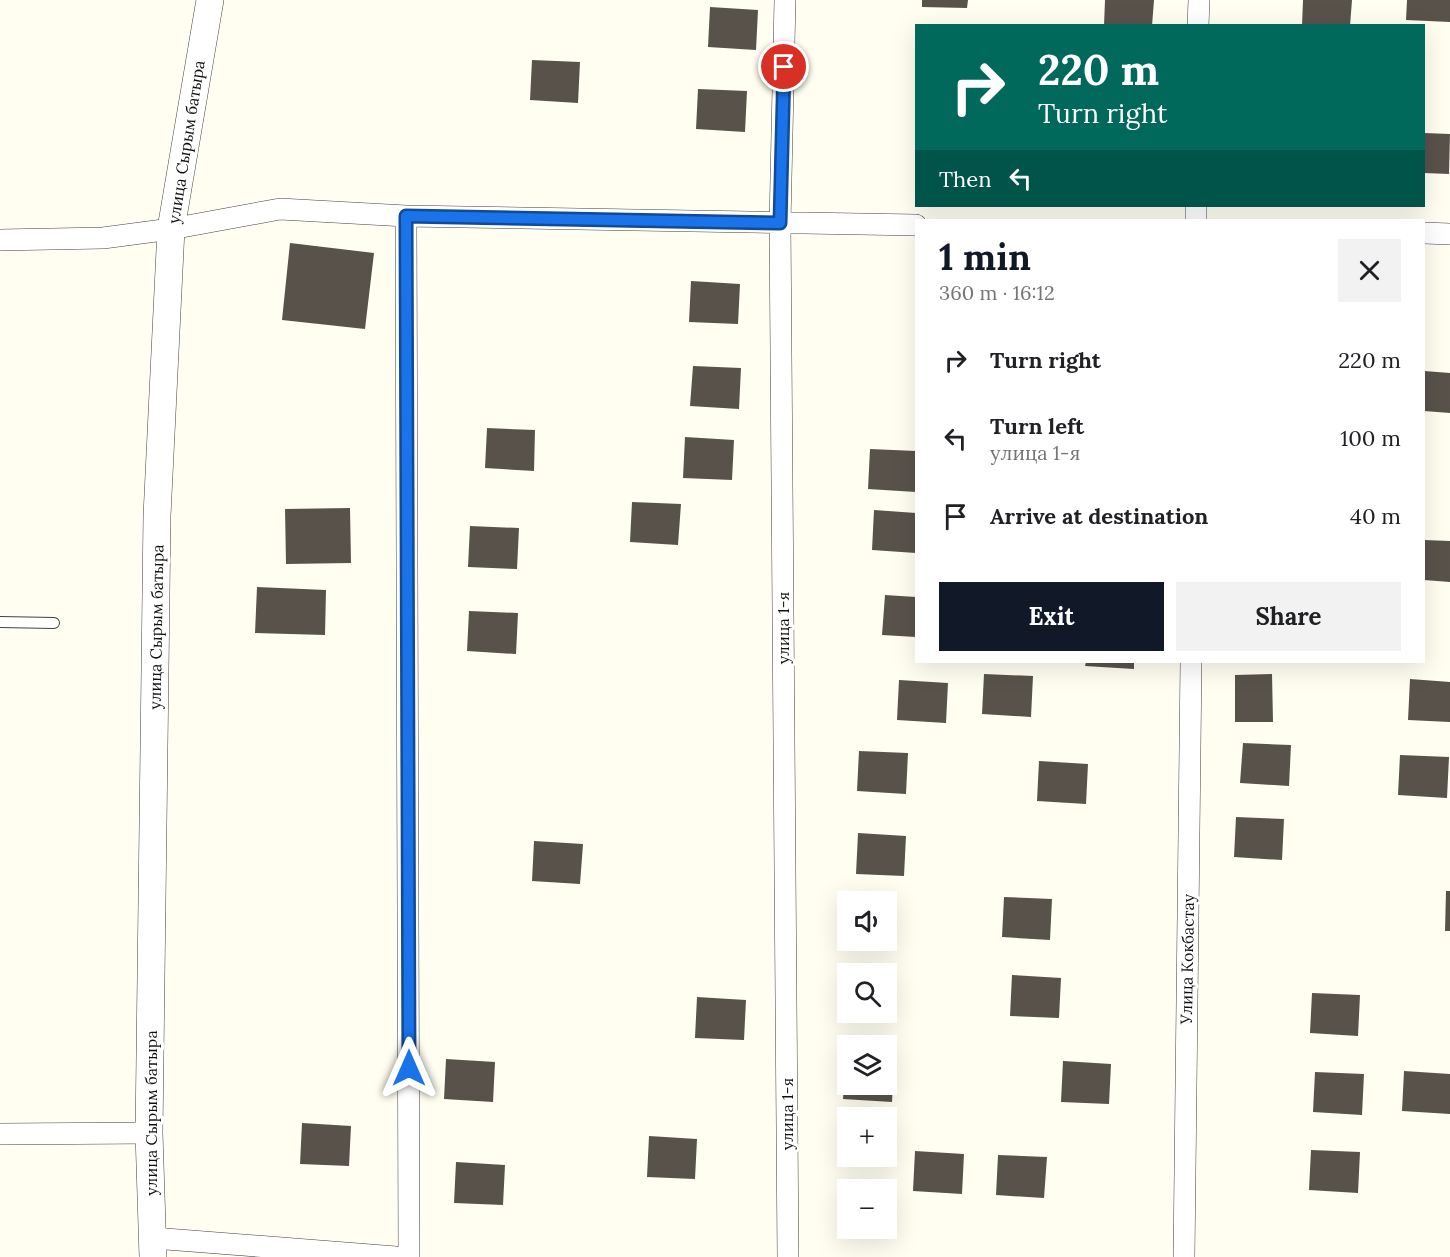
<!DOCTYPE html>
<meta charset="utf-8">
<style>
:root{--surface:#fff;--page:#f2f2f2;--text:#202124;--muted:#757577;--accent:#111827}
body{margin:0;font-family:Lora,serif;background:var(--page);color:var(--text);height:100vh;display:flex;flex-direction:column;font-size:22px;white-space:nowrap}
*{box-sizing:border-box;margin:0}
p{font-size:20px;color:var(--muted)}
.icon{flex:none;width:33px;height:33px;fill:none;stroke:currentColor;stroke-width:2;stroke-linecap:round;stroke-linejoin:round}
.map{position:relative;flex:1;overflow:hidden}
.drawer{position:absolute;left:915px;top:219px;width:510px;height:444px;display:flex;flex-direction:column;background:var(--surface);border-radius:0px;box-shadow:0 6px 24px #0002}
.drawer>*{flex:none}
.guide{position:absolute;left:915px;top:24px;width:510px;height:183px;border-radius:0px;box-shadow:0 6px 24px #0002;background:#00695c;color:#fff;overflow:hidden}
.controls{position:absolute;left:837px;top:891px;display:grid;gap:12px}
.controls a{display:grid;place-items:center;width:60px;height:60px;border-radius:0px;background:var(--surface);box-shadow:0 6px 24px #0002;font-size:30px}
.pin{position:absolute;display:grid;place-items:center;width:51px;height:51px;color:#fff;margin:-26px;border:3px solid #fff;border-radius:50%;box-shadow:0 2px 6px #0007}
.me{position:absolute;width:66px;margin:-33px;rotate:0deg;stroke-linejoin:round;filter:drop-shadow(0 0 4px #0008)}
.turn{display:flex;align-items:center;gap:21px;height:126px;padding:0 24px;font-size:27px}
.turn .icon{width:78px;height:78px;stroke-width:2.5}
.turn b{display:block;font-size:42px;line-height:51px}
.then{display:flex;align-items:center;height:57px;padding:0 24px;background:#0003;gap:12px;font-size:22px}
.round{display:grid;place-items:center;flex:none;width:63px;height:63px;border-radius:0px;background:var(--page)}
.head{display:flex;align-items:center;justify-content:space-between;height:102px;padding:0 24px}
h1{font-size:36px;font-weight:700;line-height:45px;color:var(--accent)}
.cta{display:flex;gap:12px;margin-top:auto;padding:12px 24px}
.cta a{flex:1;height:69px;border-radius:0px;background:var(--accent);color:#fff;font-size:24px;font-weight:700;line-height:69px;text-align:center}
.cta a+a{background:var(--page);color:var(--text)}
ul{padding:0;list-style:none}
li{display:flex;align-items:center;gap:18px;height:78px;padding:0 24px}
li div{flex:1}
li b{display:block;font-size:22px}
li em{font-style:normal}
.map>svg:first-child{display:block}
</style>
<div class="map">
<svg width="1450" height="1257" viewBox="0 0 1450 1257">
<rect width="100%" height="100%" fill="#fffef1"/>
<path fill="#58524b" d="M922,0h46l-1,8 -45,-1z
M1105,0h49l-2,26h-48z
M1303,0h49l-2,26h-48z
M1407,0h43v22l-44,-2z
M710,7l48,3 -2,40 -48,-3z
M532,60l48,2 -2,41 -48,-3z
M698,89l49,2 -2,41 -49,-3z
M1424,133l26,1 -1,40 -25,-1z
M290,243l84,10 -9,76 -83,-9z
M691,281l49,3 -2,40 -49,-2z
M693,366l48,2 -2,41 -49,-3z
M1424,371l26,2v40l-26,-2z
M487,428l48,2 -1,41 -49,-3z
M685,437l49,3 -2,40 -49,-2z
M870,449l46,2v41l-48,-3z
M632,502l49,2 -3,41 -48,-3z
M350,508l1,55 -65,1 -1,-55z
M874,510l42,3v40l-44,-3z
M470,526l49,2 -2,41 -49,-2z
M1424,540l26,1v41l-26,-2z
M257,587l69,3 -1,45 -70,-2z
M885,595l31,2v40l-34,-2z
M469,611l49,2 -2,41 -49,-3z
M1086,662h48v7l-49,-3z
M984,674l49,2 -2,41 -49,-3z
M1272,674l1,48h-38v-47z
M1410,679l40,3v40l-42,-2z
M899,680l49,3 -2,40 -49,-3z
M1243,743l48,2 -2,41 -49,-3z
M859,751l49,2 -2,41 -49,-3z
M1400,755l49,2 -2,41 -49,-3z
M1039,761l49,3 -2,40 -49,-3z
M1236,817l48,2 -2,41 -48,-3z
M858,833l48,3 -2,40 -48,-2z
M534,841l49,3 -3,40 -48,-3z
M1446,891h4v40h-5z
M1004,897l48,2 -2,41 -48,-3z
M1012,975l49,3 -2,40 -49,-2z
M1312,993l48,2 -2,41 -48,-3z
M697,997l49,3 -2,40 -49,-2z
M846,1055h2v29h38v-23l8,1 -2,40 -49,-3z
M446,1059l49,3 -2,40 -49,-3z
M1063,1061l48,3 -2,40 -48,-2z
M1404,1071l46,3v40l-48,-3z
M1315,1072l49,2 -2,41 -49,-3z
M302,1123l49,3 -2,40 -49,-2z
M649,1136l48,3 -2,40 -48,-2z
M1311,1150l49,2 -2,41 -49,-3z
M915,1151l49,3 -2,40 -49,-3z
M998,1155l49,2 -3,41 -48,-3z
M456,1162l49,3 -2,40 -49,-2z"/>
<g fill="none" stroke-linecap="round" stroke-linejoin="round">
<defs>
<path id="service" d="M0,622l54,1"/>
<path id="minor" d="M785,0l-5,223 8,1034
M1198,26l1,-26
M406,216l3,1041
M1196,220v-14
M1424,233l26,1
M0,240l103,-2 68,-9 109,-20 126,7 510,9
M0,1134l149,-1
M153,1238l243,19
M1184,1257l7,-595"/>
<path id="tertiary" d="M153,1257l-4,-124 8,-617 14,-287 39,-229"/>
</defs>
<use href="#service" stroke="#424242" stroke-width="12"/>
<use href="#minor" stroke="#424242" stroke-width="22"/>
<use href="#tertiary" stroke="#424242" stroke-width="28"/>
<use href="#service" stroke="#fff" stroke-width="10"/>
<use href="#minor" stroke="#fff" stroke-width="21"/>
<use href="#tertiary" stroke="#fff" stroke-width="27"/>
</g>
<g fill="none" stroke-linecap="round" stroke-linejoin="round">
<defs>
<path id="route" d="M409,1068l-3,-852 374,7 4,-156"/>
</defs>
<use href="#route" stroke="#114b97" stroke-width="15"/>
<use href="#route" stroke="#1a73e8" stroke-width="10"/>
</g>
<g text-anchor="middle" stroke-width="6" stroke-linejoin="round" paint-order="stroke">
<g font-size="16" fill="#0f0f0f" stroke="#fff">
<text transform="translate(186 142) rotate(-81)" y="6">улица Сырым батыра</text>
<text transform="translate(156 627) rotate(-89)" y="6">улица Сырым батыра</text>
<text transform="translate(783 628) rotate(-90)" y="6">улица 1-я</text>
<text transform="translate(1187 959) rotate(-89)" y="6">Улица Кокбастау</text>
<text transform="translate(151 1113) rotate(-90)" y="6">улица Сырым батыра</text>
<text transform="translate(787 1114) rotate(-90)" y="6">улица 1-я</text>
</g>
</g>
</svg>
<div class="controls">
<a><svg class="icon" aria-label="sound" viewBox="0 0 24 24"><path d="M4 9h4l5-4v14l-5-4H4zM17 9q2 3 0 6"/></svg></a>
<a><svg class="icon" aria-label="search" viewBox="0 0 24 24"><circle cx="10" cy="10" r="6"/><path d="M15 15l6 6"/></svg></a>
<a><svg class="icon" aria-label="layers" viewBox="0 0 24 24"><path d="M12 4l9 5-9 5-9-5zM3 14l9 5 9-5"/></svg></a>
<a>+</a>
<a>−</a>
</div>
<div class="pin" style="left:784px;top:67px;background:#d93025"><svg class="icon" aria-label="arrive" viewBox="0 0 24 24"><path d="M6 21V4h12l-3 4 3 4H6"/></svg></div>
<svg class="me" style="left:409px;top:1068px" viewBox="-20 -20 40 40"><path d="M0-17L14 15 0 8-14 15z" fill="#1a73e8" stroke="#fff" stroke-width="4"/></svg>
<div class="guide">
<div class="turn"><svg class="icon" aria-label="right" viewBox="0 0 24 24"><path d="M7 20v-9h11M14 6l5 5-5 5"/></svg><div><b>220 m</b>Turn right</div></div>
<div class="then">Then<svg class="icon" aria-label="left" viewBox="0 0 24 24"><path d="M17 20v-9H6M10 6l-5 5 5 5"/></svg></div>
</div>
<section class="drawer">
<div class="head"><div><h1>1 min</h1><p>360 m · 16:12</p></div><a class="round"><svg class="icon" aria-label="close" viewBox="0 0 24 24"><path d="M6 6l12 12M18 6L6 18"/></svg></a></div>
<ul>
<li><svg class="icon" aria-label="right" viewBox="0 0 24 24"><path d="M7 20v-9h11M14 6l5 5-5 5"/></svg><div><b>Turn right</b></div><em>220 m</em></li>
<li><svg class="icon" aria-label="left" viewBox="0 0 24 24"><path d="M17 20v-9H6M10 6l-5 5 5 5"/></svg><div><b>Turn left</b><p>улица 1-я</p></div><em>100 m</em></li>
<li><svg class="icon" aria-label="arrive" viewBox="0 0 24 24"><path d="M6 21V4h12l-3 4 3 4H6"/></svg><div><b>Arrive at destination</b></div><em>40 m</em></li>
</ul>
<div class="cta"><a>Exit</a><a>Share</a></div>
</section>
</div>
